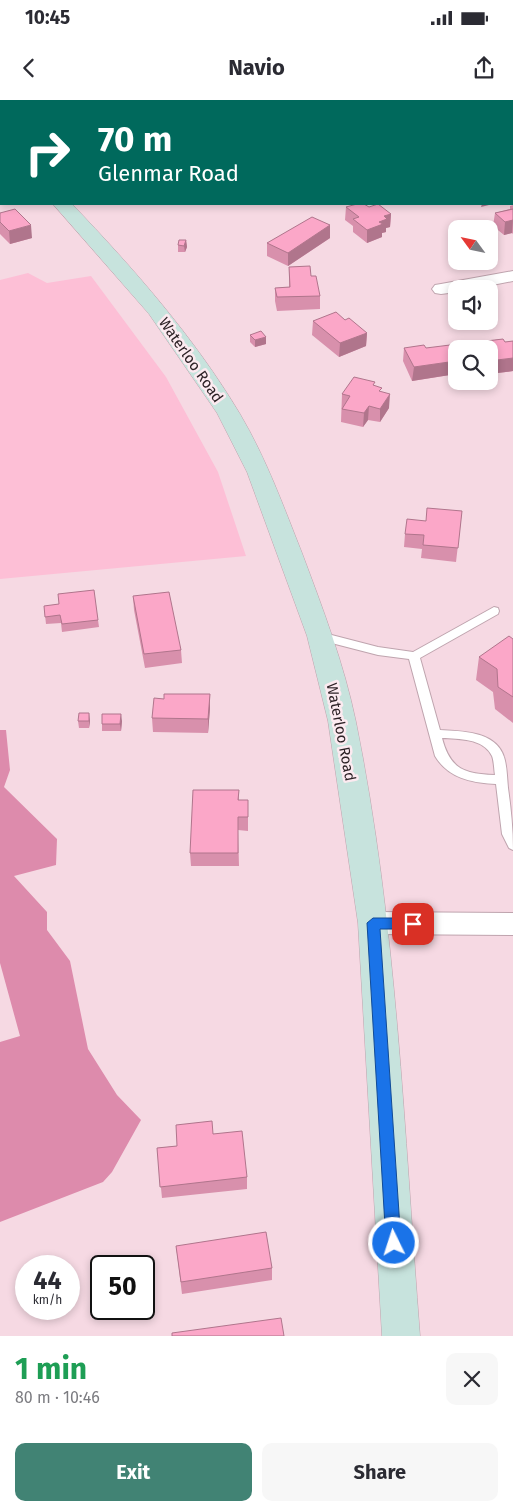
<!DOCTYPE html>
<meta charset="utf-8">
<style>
:root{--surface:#fff;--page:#f7f7f7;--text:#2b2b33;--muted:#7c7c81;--accent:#418374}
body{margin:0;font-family:"Fira Sans",sans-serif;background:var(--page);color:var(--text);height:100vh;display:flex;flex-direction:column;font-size:19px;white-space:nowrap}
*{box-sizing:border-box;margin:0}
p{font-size:16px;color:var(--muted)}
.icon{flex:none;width:28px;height:28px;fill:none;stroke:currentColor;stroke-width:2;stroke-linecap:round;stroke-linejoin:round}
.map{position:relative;height:1236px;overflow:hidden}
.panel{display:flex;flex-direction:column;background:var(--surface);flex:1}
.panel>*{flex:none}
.banner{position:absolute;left:0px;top:0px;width:514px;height:105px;box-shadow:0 2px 8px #0003;background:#00695c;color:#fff;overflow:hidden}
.needle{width:32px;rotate:303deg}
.controls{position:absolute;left:448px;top:120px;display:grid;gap:10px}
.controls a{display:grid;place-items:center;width:50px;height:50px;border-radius:10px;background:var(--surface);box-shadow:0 2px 8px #0003;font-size:25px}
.speed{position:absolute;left:15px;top:1155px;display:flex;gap:10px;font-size:25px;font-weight:700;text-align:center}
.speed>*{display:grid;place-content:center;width:65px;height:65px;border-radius:50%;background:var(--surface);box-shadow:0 2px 8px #0003;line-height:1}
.speed small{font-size:12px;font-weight:400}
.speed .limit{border:2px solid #111;border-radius:8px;background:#fff;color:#111}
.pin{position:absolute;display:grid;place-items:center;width:42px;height:42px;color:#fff;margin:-21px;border-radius:10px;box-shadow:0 2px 8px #0006}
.me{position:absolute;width:55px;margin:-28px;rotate:356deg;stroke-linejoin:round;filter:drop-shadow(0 0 4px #0008)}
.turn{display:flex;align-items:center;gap:18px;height:105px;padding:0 15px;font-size:22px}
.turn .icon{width:65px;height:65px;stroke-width:2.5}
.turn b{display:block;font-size:35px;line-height:42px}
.round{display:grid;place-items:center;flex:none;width:52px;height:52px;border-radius:10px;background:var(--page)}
.head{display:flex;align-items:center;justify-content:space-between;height:85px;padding:0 15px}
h1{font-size:30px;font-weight:700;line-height:38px;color:#1e9e55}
.cta{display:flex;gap:10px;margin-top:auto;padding:10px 15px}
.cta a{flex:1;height:58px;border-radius:10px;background:var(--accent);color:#fff;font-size:20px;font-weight:700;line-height:58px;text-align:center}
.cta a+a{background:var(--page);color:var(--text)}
.status{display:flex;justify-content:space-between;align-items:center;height:35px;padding:0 25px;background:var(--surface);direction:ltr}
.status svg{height:14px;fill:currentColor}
header{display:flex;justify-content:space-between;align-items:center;height:65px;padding:0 15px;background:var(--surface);font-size:22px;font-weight:700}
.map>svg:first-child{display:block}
</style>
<div class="status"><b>10:45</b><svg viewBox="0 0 49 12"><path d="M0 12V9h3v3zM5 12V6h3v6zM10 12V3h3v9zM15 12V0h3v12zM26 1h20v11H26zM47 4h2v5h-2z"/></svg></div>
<header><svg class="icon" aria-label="back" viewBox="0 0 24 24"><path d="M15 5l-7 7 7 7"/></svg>Navio<svg class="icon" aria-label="share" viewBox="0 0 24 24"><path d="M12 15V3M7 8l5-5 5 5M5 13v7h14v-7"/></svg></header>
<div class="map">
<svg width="513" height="1236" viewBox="0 0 513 1236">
<rect width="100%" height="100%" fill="#f6d9e3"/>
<path fill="#fdbfd6" d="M28,173l19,10 44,-7 75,101 52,95 28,84 -246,23v-299z"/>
<path fill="#dd8bac" d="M0,630h6l4,40 -6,17 53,52 -1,26 -42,11 33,36v18l23,31 18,88 29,46 24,25 -29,52 -9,10 -103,40v-180l20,-6 -20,-73z"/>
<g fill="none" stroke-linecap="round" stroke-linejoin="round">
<defs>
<path id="service" d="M494,507l4,1 1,3 -1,3 -78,44 20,72c21,1 56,1 64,27 3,9 3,21 4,31 3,21 5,41 5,62l-4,-2 -7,-14 -6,-50c-24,-1 -48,-6 -61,-28l-26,-97 -31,-4 -62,-16 -1,-3 5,-4 58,15 35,5zM442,638c17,1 41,0 50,18 2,5 2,13 3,19 -31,-1 -45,-6 -53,-37z"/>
<path id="minor" d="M440,0h17l1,1h-17z
M512,42h1v10h-1z
M513,171v10l-41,8h-16v3l-15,2 -6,-1 -3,-4 3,-4 6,-1z
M373,812l140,1v22l-140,-1 -9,-3 -4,-8 4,-8z"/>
<path id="secondary" d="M0,32h1v11h-1z
M53,104h19c62,65 122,133 168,210 26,44 43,91 62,139 21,56 42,111 54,169 41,202 48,409 64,614h-38l-24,-413 -30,-202 -21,-85 -60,-164 -30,-59 -68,-99z"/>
</defs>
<use href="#service" stroke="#bfa4ae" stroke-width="2"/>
<use href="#minor" stroke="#bfa4ae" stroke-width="2"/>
<use href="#secondary" stroke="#bfa4ae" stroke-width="1"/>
<use href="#service" fill="#fff" fill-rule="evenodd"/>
<use href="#minor" fill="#fff" fill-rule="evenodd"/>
<use href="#secondary" fill="#c7e3dd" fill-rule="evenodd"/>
</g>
<path fill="#d890ac" d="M504,0h9v11l-1,-10h-8z
M513,105v29l-1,-1 -8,2 -11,-9 2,-13 15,-4v-3z
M346,107h23l22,7 -1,13 -4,1v4l-4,1v4l-15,6 -14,-11v-6l-8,-6z
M0,113l32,25 -22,6 -10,-10z
M330,125v13l-42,28 -21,-10v-13z
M186,140l1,7 -2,5h-7v-7z
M289,167l22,9 9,20v13l-43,2 -2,-10v-13l14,-1z
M345,220l22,13 -1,13 -27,11 -27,-22 1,-14z
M250,235l16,2v7l-11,3 -5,-5z
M503,239l2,3 8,-1v30l-24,3v-25h-12l1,-7z
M404,248h22l30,13v13l-44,7 -9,-20z
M381,292l8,16 -9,14 -12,-2 -5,7 -22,-5 1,-28z
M462,411l-6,51 -35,-4 1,-9 -18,-2 1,-13 21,-13z
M133,496l48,54 1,13 -37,5 -11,-58z
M44,506l54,14 1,7 -37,5 -1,-9 -15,1z
M513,539v84l-18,-14 -2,-17 -17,-12 3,-23z
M210,594v14l-2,25 -55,-1 -1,-14 12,-19z
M78,621h12l-1,7h-10z
M122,621l-1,10h-19v-7z
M239,690v10h9v31l-10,-1 1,36h-48l-1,-13z
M213,1034l34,43v12l-85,9 -5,-50 20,-2z
M176,1146l96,22v12l-90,14z"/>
<path fill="#b0758c" d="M482,104h11l-12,3z
M391,114l-1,13 -4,1v4l-4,1v4l-15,6v-13l12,-8 5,-6z
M513,120l-1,13 -8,2 1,-13z
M31,125l1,13 -22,6 -1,-13z
M330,125v13l-42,28v-13z
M186,140l1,7 -2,5 -1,-6z
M367,233l-1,13 -27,11 1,-14z
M266,237v7l-11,3v-7z
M513,258v13l-24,3v-13z
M456,261v13l-44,7 2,-14z
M390,294l-1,14 -9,14v-13z
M369,306l-1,14 -5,7 1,-14z
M210,594v14l-2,25v-14z
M89,613l1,8 -1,7z
M121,614l1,7 -1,10 -1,-7z"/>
<path fill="#fba7c8" stroke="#b0758c" d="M123,0h29v1h-28z
M357,104h7l5,3 9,-3 13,10 -7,2 3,3 -8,3 4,2 -16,6 -14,-11 6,-2 -13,-10z
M15,109l16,16 -22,6 -9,-9v-9z
M513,109v11l-8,2 -10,-9z
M312,117l18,8 -42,28 -21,-10z
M179,140h7l-2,6 -6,-1z
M310,166l1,10h5l4,20 -43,1 -2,-9 15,-1 -1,-20z
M336,212l9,8 4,-2 18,15 -27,10 -27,-22z
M261,231l5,6 -11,3 -5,-5z
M503,239l2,3 8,-1v17l-24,3v-12h-8l-3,-7z
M424,245l2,3 24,-3 6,11v5l-42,6 -10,-19z
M354,277l21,5 -2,3 9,3 -3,3 11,3 -10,15 -11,-3 -5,7 -22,-4 8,-13 -8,-2z
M427,408l35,3 -4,37 -35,-3 1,-10 -19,-1 2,-15 19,2z
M94,490l4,30 -36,4 -2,-9 -15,2 -1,-11 15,-2 -1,-10z
M169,492l12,58 -37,4 -11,-58z
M509,536l4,3v58l-15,-10 -1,-18 -18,-12z
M164,594h46l-2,25 -56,-1 2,-20 10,1z
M79,613h10v8h-11z
M102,614h19l-1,10h-18z
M193,690h46l-1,10h10v17h-10v36h-48z
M212,1021l1,13 29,-3 5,46 -87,10 -3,-39 20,-2 -1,-21z
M266,1132l6,36 -91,14 -5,-36z
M281,1218l3,18h-112v-3z"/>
<path fill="#1a73e8" stroke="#114b97" d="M373,818h40l7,6 -7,5h-33l21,314 -2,5 -5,2 -5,-2 -3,-5 -19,-320z"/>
<g text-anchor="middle" stroke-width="5" stroke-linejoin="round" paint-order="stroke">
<g font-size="15" fill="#2d2226" stroke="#fceaf0">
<text transform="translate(191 260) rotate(55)" y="5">Waterloo Road</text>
<text transform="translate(341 632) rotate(79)" y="5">Waterloo Road</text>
</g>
</g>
</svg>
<div class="controls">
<a><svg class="needle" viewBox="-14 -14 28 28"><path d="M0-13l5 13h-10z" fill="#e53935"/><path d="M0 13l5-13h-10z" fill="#7c7c81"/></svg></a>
<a><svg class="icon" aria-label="sound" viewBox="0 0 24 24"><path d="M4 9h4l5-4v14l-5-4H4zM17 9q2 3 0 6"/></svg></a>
<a><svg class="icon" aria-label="search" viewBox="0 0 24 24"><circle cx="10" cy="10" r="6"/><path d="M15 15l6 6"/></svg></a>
</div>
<div class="speed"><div>44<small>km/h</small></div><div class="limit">50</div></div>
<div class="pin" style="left:413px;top:824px;background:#d93025"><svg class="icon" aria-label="arrive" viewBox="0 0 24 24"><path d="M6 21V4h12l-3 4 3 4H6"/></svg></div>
<svg class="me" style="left:394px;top:1143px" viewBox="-20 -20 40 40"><circle r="17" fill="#1a73e8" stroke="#fff" stroke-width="3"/><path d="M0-11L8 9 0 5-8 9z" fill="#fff"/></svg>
<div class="banner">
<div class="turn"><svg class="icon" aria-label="right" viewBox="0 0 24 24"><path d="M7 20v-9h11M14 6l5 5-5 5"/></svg><div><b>70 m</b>Glenmar Road</div></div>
</div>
</div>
<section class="panel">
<div class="head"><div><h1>1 min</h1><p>80 m · 10:46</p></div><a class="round"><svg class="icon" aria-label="close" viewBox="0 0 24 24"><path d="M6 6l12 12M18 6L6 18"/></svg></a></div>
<div class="cta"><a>Exit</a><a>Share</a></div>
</section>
